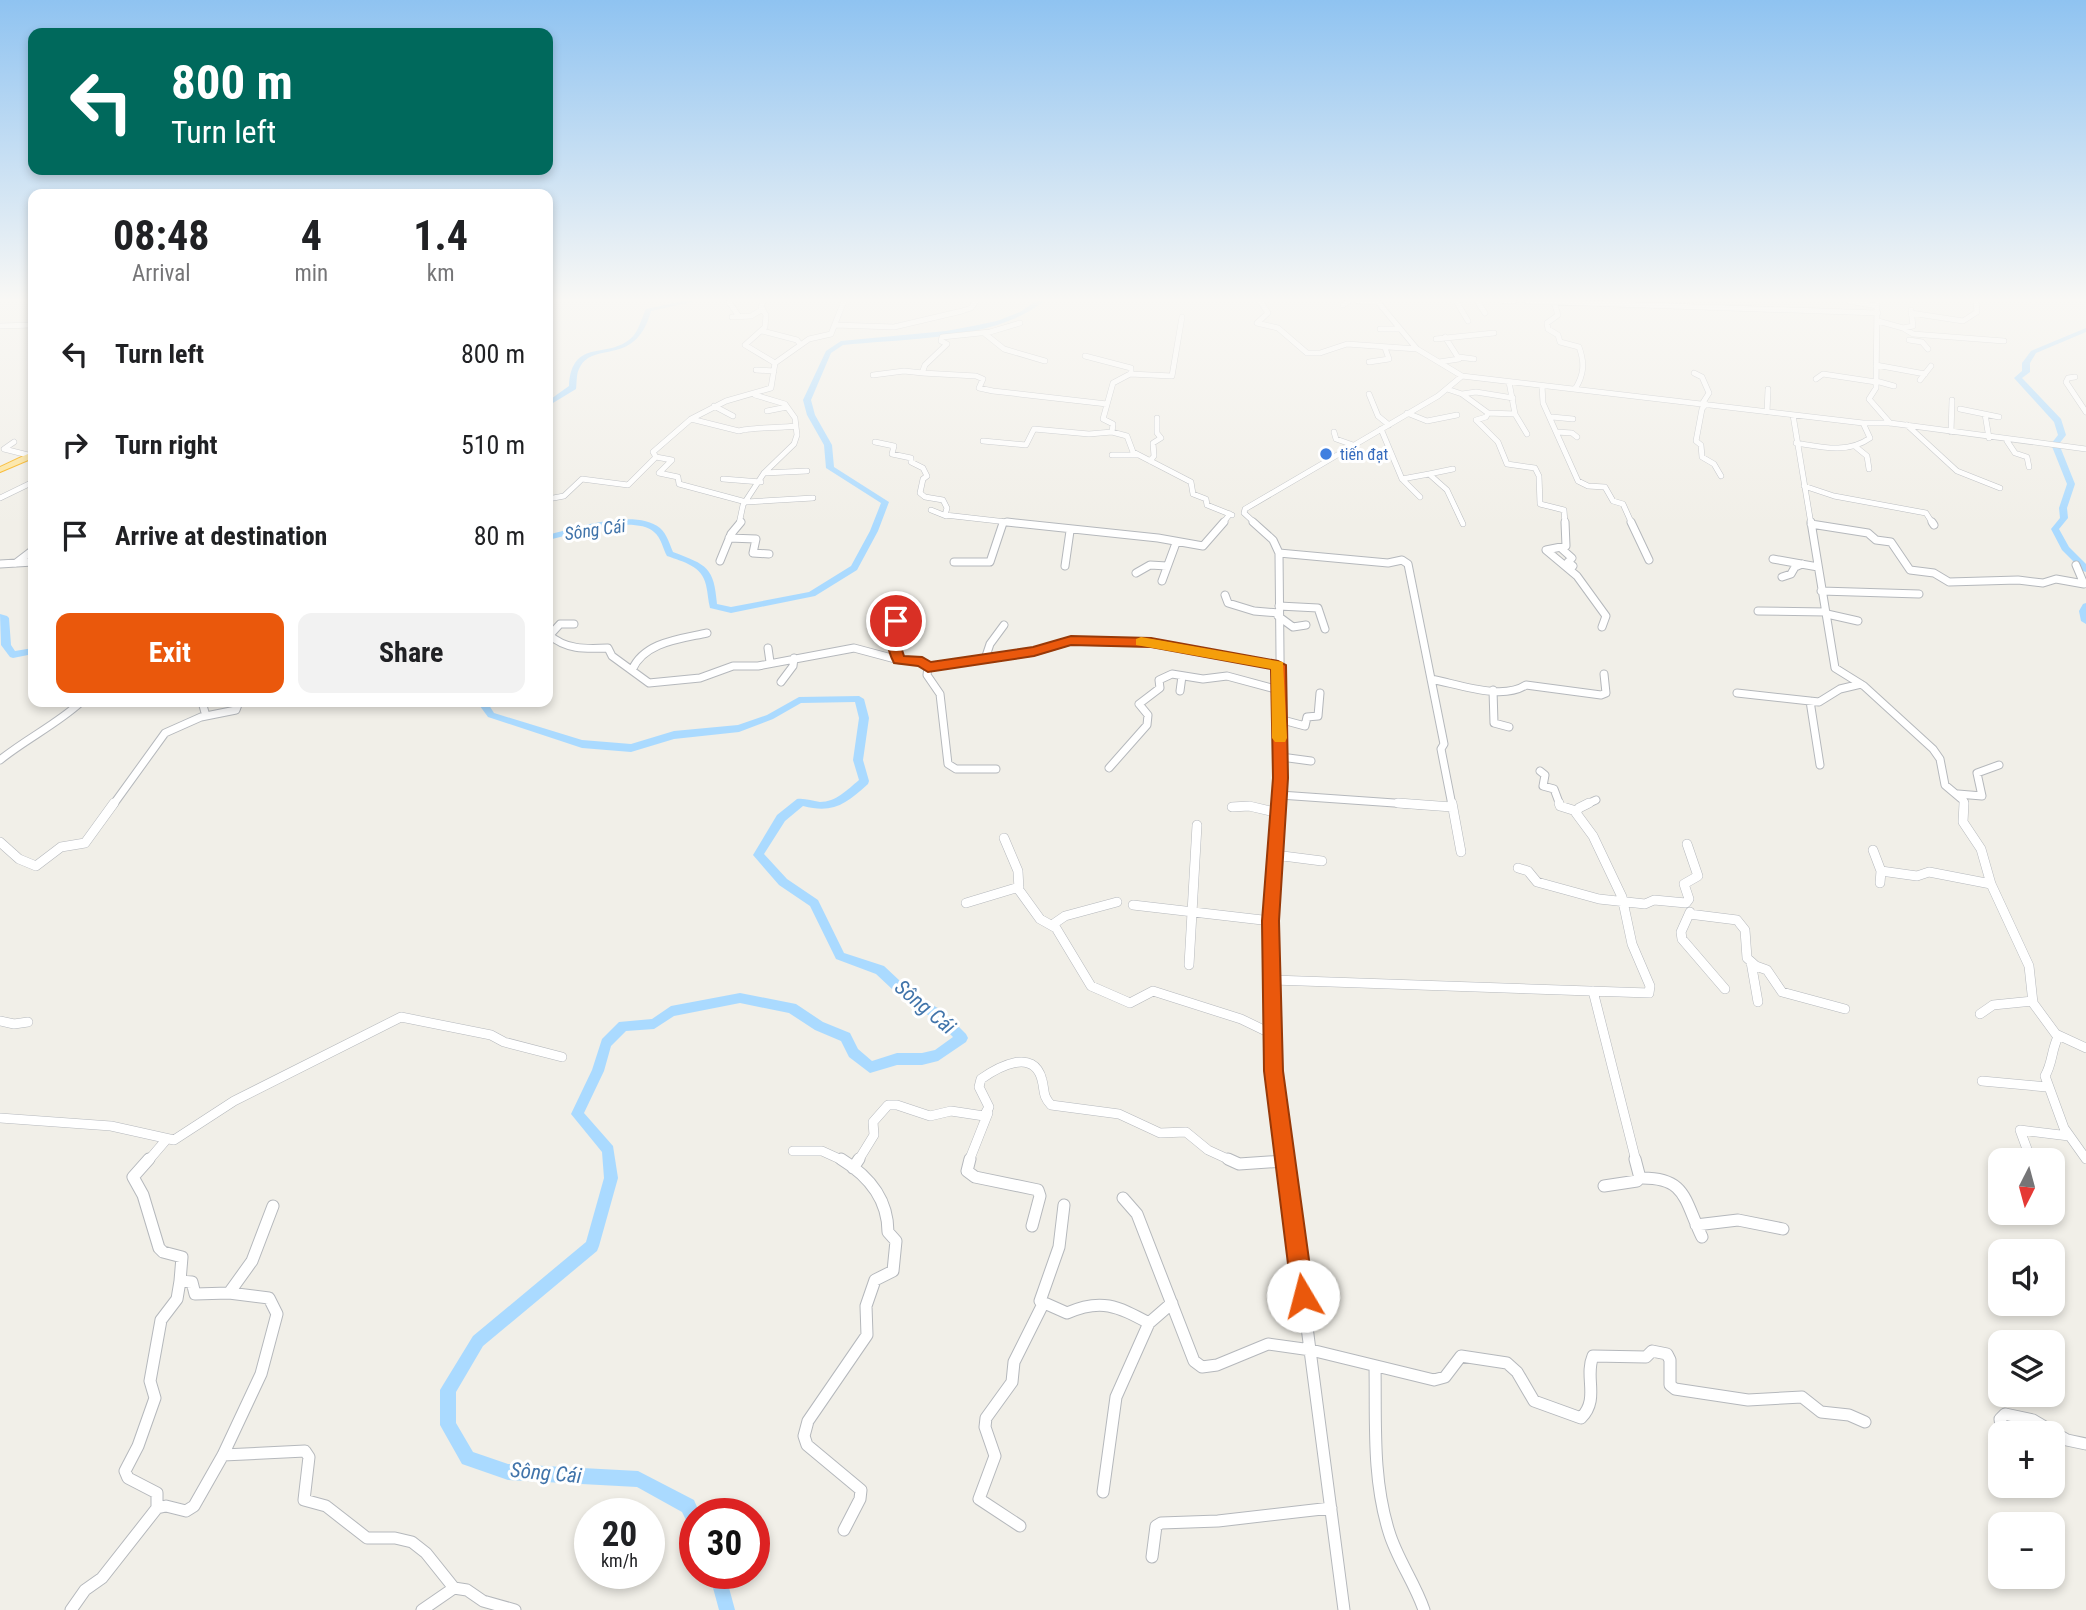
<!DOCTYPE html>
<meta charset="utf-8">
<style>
:root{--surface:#fff;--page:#f2f2f2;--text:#202124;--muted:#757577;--accent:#ea580c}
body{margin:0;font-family:"Roboto Condensed",sans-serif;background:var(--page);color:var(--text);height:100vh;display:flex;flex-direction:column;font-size:26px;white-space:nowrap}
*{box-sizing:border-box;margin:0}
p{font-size:23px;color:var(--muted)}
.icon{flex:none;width:38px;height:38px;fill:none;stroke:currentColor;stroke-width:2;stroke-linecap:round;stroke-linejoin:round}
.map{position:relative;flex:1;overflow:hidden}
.panel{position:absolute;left:28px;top:189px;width:525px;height:518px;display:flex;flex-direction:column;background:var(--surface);border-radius:14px;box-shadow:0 4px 10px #0003}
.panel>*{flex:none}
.banner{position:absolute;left:28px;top:28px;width:525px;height:147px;border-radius:14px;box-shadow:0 4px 10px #0003;background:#00695c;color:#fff;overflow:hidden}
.needle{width:46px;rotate:186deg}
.tools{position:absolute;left:1988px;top:1148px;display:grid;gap:14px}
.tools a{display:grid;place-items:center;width:77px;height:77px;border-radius:14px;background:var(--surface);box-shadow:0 4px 10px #0003;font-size:35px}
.speed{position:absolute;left:574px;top:1498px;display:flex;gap:14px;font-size:35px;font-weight:700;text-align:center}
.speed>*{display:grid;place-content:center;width:91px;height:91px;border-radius:50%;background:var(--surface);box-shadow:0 4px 10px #0003;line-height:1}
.speed small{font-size:18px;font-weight:400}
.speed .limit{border:10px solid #d22;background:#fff;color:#111}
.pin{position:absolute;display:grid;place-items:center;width:60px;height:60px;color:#fff;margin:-30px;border:4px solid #fff;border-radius:50%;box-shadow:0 2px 7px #0007}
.me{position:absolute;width:77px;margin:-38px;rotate:352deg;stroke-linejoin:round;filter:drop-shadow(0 0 5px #0008)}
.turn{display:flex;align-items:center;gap:24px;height:147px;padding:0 28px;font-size:32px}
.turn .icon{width:91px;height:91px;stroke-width:2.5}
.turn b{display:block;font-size:49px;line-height:60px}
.eta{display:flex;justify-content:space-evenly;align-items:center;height:119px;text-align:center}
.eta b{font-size:42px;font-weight:700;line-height:49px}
.primary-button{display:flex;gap:14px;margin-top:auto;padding:14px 28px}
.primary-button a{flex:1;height:80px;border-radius:14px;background:var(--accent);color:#fff;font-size:28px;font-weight:700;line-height:80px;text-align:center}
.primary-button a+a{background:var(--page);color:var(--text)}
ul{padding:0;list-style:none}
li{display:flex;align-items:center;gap:21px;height:91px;padding:0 28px}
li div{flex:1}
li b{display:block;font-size:26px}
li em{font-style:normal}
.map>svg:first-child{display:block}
</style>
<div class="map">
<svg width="2086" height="1610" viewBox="0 0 2086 1610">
<rect width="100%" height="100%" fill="#f1efe8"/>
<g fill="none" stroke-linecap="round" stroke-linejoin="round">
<path fill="#aadaff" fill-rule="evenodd" d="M683,301h13l-45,10c-16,57 -56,29 -71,56 -4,6 -3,15 -4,22l-28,17v-5l21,-15c3,-51 42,-24 65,-51 6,-8 8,-18 12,-26z
M1036,301h8c-49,40 -140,37 -201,44l-12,8 -20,47 4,15 17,30 2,22 55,35 -11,29 -21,39 -42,26 -84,17 -21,-5c-2,-7 -2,-15 -4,-23 -4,-19 -22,-23 -39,-29 -4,-7 -6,-19 -13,-24 -21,-18 -82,3 -106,8v-5c27,-7 87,-27 112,-7 7,6 10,17 13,24 34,13 41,15 44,52l14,3 78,-15 42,-26 19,-35 11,-28 -55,-35 -2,-23 -17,-30 -4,-15 23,-49 15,-10 105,-10 27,-5 24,-5 23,-9z
M2086,328v4l-50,21 -6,10v9l-8,6 39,41 5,16 -7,9 16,40 -8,24 1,10 -9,11 10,18 17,17v8l-3,-1 -21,-21 -11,-21 9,-11 -1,-10 8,-24 -16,-40 7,-9 -4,-13 -40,-44 8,-7v-8l9,-12z
M2086,603v21l-5,-3 -2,-10 4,-7z
M0,614l7,2 2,2 2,27 4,6 18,-3v6l-20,4 -3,-1 -9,-12z
M859,696l5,3 5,19 -6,42 6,21 -1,3c-22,20 -35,30 -65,22l-18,15 -21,33 23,25 31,21 26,53 40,13 31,29 28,16 23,23 2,4 -2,4 -28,19 -16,4h-25l-27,8 -21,-16 -8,-16 -26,-11 -26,-17 -49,-10 -66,13 -20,13 -28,2 -15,15 -7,25 -20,42 29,33 5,32 -19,68 -2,5 -114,95 -27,46v31l17,29 35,12 130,7 56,29 6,14h-5v14l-6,-2 -7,-14 -45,-25 -129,-7 -46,-16 -22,-39v-35l3,-5 30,-49 113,-94 18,-64 -2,-26 -31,-38 21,-44 10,-31 17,-17 33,-3 19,-13 69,-13 56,11 27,18 27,11 8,16 14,12 25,-8h25l13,-3 18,-13 -18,-18 -28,-16 -31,-29 -40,-15 -26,-53 -31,-21 -26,-30 24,-40 20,-16c8,-1 15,2 23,3 16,0 27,-12 39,-22l-6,-20 6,-42 -4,-16 -54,1 -28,16 -34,13 -65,7 -43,13 -49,-4 -94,-31 -11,-15h10l7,11 88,27 49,4 43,-13 64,-6 29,-10 32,-18z
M709,1573h16l10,37h-16z"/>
<defs>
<path id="minor-far3" d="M763,301l-2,6 5,8 -1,12 -20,18 30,18
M1260,301l8,12 -11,10 21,5 29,25h13l27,-9 70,5
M1358,301l20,1
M1377,301l40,48 45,27 401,47h27l196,26
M1456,301l12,20
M1477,301l8,12
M1504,301h10
M1527,301l351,12
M1849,301l28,5
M1877,301l-1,87 -7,11 21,24
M729,302l9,13
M1554,302l4,13 -11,8 1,6 10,6 2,7 19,5c6,16 5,28 -4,42
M1343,305l6,-4
M1911,313l52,8 14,-9 -1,-11
M732,317l19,-1 12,-7
M1182,317l-10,59 -42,-2 -17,9 -10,36 10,5 -1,8 15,4 6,16 58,30 2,12 13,5 1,6 25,10
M1878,321l25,7 10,6 91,7
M1020,323l-30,9 -48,5 -1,4 6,3 -22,21 -3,8 54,3 7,3 -4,9 14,3 114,13
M835,325l59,2 68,-16 9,-3 5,-7
M0,326l33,-1
M1903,328l10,-2 -2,-16
M1380,329h20
M762,331l35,9 3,4
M984,333l20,16 41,12
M1436,339l58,-6
M1909,340l13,2 6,7
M1085,356l46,12v6
M1459,357l15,2
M1369,362l20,-3 -4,-11
M1439,362l20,-3 -14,-22
M1876,365l49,9
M756,370l18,1
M1694,373l8,4 7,16 -7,11
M873,375l31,-4 19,2
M2075,377l-7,1 -2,4 20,30
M1816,379l7,-5 53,8
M1920,380l11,-14
M1876,381l18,5
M1509,382l6,32 12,20
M1542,386l1,17 35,78 10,5 17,1 8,14 10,3 9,20
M1447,389l15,5 26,19
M1369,394l9,22 11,9
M1462,394l14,-2 37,6
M1706,404l-4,5 -6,32 5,4 1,12 12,7 7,12
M714,406l19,10
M1960,409l39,8
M767,411l20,-4
M1767,412l1,-23
M1407,413l20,8 30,-6
M1515,414l-27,-1 -2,4 -10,3 22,22 9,22 28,4 4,8 1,28 24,6 1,14
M1985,414l4,24
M1793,415l18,109
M1552,417l21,2
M691,419l48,12c9,-4 44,-3 57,-5
M1907,425l50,46 43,17
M1381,429l21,50 27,-5 18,16 16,34
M1334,432l2,7 17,6
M1557,432l15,1 5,4
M1951,432l1,-32
M983,441l43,4 8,-16 55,5 23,-2
M2007,441l8,12 12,4 2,10
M14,442l-10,7 28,7
M875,442l19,4 -2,8 19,4v4l12,6 4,8 -4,3 -3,14 5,4 18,3 4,8 -2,7 79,9
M1796,443c25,4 52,11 74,-5l-7,-15
M1856,447l11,9 2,13
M1112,455h26
M656,457l16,3 -13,13 19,4 1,7 67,18 67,-4
M1150,461l4,-5 -1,-13 8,-5 -4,-5v-15
M764,473l43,-2
M1429,474l24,-5
M723,479l38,3
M1402,479l18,18
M1804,486l30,10 92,17 7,11
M0,498l33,-16
M548,499l16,-3 18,-17 46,6 28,-28 -3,-5 38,-33 35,-18 45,-13 4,-25 34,-24 22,-5 13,-33
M931,510l15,6
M739,524l4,-19 21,-32 30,-29 3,-9 -2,-17 -10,-14 -30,-9
M1222,524l8,-10
M1256,524l-12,-11 1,-4 193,-113 24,-20"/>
<path id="minor-far2" d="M1007,522l151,16 45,8 21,-24
M1253,522l20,18 6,13 2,204 -3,48
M1565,522l1,24 -20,4 31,26 29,40 -4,11
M1631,522l18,38
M1811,522l24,146 29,18 69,63 7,10 5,26 19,16v4
M1932,522l2,3
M1811,524l57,9 8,7 15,2 19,28 24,3 15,9 69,-2 25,3 13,-4 28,5 -8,-19
M729,538l27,1 -3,14 16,1
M1562,549l10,9 -4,4 5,4
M1279,553l109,10 14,-3 6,4 36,180 -3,5 11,56
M1773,559l45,8
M720,561l11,-27 10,-12
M954,562h36l13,-39
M16,563l17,-13
M0,564l33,-2
M1065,566l5,-35
M1136,573l14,-8 17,1
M1782,577l9,-3 4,-7 7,-3
M1162,581l14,-38
M1821,591l98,3
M1225,595l3,8 26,8 25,2
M1279,606l39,2 7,21
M1758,611l68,1
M1827,614l31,7
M1278,616l15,11 13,-2
M548,634c18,16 37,15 60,14l4,8 37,27 51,-5 33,-12h25l96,-18 45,12 23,1 6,6 106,-15 37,-11 80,2 127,22
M550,635l10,-11h14
M768,648l2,14
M985,659l5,-15 14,-19
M899,660l-5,-28 7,-27
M928,667l-1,8 13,19 8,70 8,5h40
M632,670c12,-28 48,-31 75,-37
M1431,679c27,5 71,22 95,6l75,10 5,-2 -2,-19
M781,682l12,-16 1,-8
M1493,690l1,33 15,4
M1180,691l2,-15
M1737,693l82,9 21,-13 21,-5
M1810,701l10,64
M202,702l4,14
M1279,719l26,7 2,-9 11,-1 2,-23
M1281,757l30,4
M0,760c26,-21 57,-36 81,-58
M1109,768l38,-43 1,-10 -9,-11 21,-16 -1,-8 13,-6 31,5 24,-3 52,14
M1540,771l5,4 -2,11 11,3 6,16
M1958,794l24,2 -5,-23 22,-8
M1280,795l143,10
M113,805l52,-72 36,-16 35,-7 3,-8
M1585,805l11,-5"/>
<path id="minor-far1" d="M1278,803l-7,118 2,150 12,90
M1398,803l54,4
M1452,803l9,49
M1559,803l1,3 16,5
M1964,803l-1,19 18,27 10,35 38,82 4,37 25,34c-7,14 -5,25 -13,39l19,52 22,31
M1232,807l17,-1 30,7
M1004,838l14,33 1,19 21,29 16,9 35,58 39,17 23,-12 88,28 31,15
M0,842l19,17 17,7 25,-19 24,-4 29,-40
M1873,850l8,21 -1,12
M1275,855l47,6
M1518,868l10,3 9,11 62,17 46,5 9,-4 32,3 3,-4 -5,-15 14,-8 -11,-32
M1881,871l36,5 12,-4 62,12
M966,903l53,-16
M1133,905l138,16
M1690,912l-9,20 1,7 43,50
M1689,914l48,6 8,10 2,28 9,8 11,4 15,22 63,17
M1052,925l13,-9 52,-14
M1751,962l7,40
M1189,965l8,-140
M1273,980l376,13 1,-7 -18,-42 -10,-47 -29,-61 -17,-23 3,-5 10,-5
M1593,991l43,170
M1980,1014l13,-9 40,-4
M0,1021l14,3 14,-2
M2058,1035l28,13
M1982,1081l65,6
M0,1118l111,8 63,14 60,-39 167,-84 90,18 13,7 58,15
M793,1151h29l22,10
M2031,1160l-11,-30 49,6
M148,1161l18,-21
M858,1161l16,-26 -1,-13 15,-17h9l33,11 21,-5 33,5 5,-9 -10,-20 2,-8c17,-12 53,-32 61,1 3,11 0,15 9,25l68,9 41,19 26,-1 22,18 24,11
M969,1161l19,-48"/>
<path id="minor" d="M841,1159c28,17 47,40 47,73l8,9 -3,30 -18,9 -9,26 1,29 -59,86 -4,15 3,9 54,45 -1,9 -16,31
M970,1159l-3,12 8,6 63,13 2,6 -8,30
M1228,1159l11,5 45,-3
M1285,1159l59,451
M1635,1159l5,19
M853,1168l6,-9
M1604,1186l33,-5 3,-3c47,-1 44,22 62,59
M1123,1198l14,16 57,147 8,6 15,-2 51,-21 43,6 123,30 11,-3 16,-21 46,7 10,9 17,29 47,17c19,-19 3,-41 12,-62l53,1 6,-6 15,3 3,6v25l5,4 73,11 54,-3 19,15 28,3 16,7
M1064,1205l-5,42 -19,54 27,12c34,-15 50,-7 82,10
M1696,1225l42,-5 45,9
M229,1293l23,-32 21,-55
M1375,1366c1,55 -3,112 14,166 8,27 26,51 35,78
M2002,1433l-2,-14 5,-5 28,6 34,20 19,4
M2000,1448l-4,8 4,9
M223,1455l82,-4 4,6 -5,43 22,6 41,32h28l17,4 14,11 28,35 13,2 16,11 32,9
M1103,1492l13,-95 33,-74 23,-20
M157,1508v-15l-29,-15 -3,-7 13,-25 17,-48 -5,-17 11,-61 16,-21 3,-18
M1020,1526l-41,-27 16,-43 -10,-29 1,-9 26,-36 2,-20 29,-58
M1152,1557l4,-31 5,-3 57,-2 113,-13
M71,1610l14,-20 17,-12 55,-70 9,-2 20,5 8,-5 29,-51 38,-81 16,-60 -8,-16 -40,-5 -34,1 -3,-12 -12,-1 2,-24 -19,-5 -4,-4 -16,-53 -10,-18 16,-18
M422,1610l32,-22"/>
<path id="highway" d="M30,453h3v5l-33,14v-5z"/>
</defs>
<use href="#minor-far3" stroke="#b5b8bc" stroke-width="6"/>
<use href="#minor-far2" stroke="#b5b8bc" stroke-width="9"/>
<use href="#minor-far1" stroke="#b5b8bc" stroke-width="10"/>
<use href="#minor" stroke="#b5b8bc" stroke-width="13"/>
<use href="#highway" stroke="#f9ab00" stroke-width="2"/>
<use href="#minor-far3" stroke="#fff" stroke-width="5"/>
<use href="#minor-far2" stroke="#fff" stroke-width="7"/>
<use href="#minor-far1" stroke="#fff" stroke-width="9"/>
<use href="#minor" stroke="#fff" stroke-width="11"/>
<use href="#highway" fill="#fde293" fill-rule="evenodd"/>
</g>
<linearGradient id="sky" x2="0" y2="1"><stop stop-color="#8fc3f1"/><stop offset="0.57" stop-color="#f9f8f5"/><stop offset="1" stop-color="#f9f8f5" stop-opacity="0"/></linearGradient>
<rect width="2086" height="526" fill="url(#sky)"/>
<path fill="#ea580c" stroke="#983908" stroke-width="2" d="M896,617l7,4 -3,23 4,12 18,1 9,5 102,-15 38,-11 80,2 127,23 8,4 2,113 -9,143 4,150 31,225 -3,8 -8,3 -8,-3 -3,-8 -28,-225 -2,-150 11,-143 -2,-109 -120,-22 -80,-2 -37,11 -106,16 -10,-6 -24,-3c-8,-15 -7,-26 -5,-42z"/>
<path fill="#f59e0b" d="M1141,637l142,25 4,76 -2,4h-10l-3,-4 -1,-69 -135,-24v-6z"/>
<circle fill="#3f7fe0" stroke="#fff" stroke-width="2.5" cx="1326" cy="454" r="7"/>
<g text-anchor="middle" stroke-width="6" stroke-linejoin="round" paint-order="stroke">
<g font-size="16" fill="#366cbe" stroke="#fff" text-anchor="start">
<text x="1340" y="460">tiến đạt</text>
</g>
<g font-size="18" font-style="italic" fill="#4174aa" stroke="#fff">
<text transform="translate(595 530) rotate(-8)" y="6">Sông Cái</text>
</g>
<g font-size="21" font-style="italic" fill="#4174aa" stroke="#fff">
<text transform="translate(925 1007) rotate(40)" y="7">Sông Cái</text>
<text transform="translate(546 1473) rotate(5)" y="7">Sông Cái</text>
</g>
</g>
</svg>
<div class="tools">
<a><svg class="needle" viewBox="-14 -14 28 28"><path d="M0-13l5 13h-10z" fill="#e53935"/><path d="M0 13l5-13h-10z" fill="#757577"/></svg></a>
<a><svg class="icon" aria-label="sound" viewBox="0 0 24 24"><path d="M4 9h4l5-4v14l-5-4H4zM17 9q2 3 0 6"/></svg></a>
<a><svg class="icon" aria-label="layers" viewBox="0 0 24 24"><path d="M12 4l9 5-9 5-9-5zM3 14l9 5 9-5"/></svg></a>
<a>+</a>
<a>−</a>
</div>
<div class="speed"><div>20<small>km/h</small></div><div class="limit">30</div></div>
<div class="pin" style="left:896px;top:621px;background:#d93025"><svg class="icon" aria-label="arrive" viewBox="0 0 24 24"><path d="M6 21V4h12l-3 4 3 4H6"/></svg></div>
<svg class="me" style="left:1303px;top:1296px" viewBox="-20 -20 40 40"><circle r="19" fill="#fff"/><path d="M0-13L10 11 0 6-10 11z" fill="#ea580c"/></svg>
<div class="banner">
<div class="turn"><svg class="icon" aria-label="left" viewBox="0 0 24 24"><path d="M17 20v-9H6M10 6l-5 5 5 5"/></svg><div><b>800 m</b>Turn left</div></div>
</div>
<section class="panel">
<div class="eta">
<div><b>08:48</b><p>Arrival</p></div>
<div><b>4</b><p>min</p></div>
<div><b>1.4</b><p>km</p></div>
</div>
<ul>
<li><svg class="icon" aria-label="left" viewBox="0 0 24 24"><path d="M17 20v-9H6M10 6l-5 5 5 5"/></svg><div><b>Turn left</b></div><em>800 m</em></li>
<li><svg class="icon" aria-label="right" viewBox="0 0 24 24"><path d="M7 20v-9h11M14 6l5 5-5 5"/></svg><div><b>Turn right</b></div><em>510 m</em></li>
<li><svg class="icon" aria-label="arrive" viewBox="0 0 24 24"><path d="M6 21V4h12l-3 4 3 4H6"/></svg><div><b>Arrive at destination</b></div><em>80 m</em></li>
</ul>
<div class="primary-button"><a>Exit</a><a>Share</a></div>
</section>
</div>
